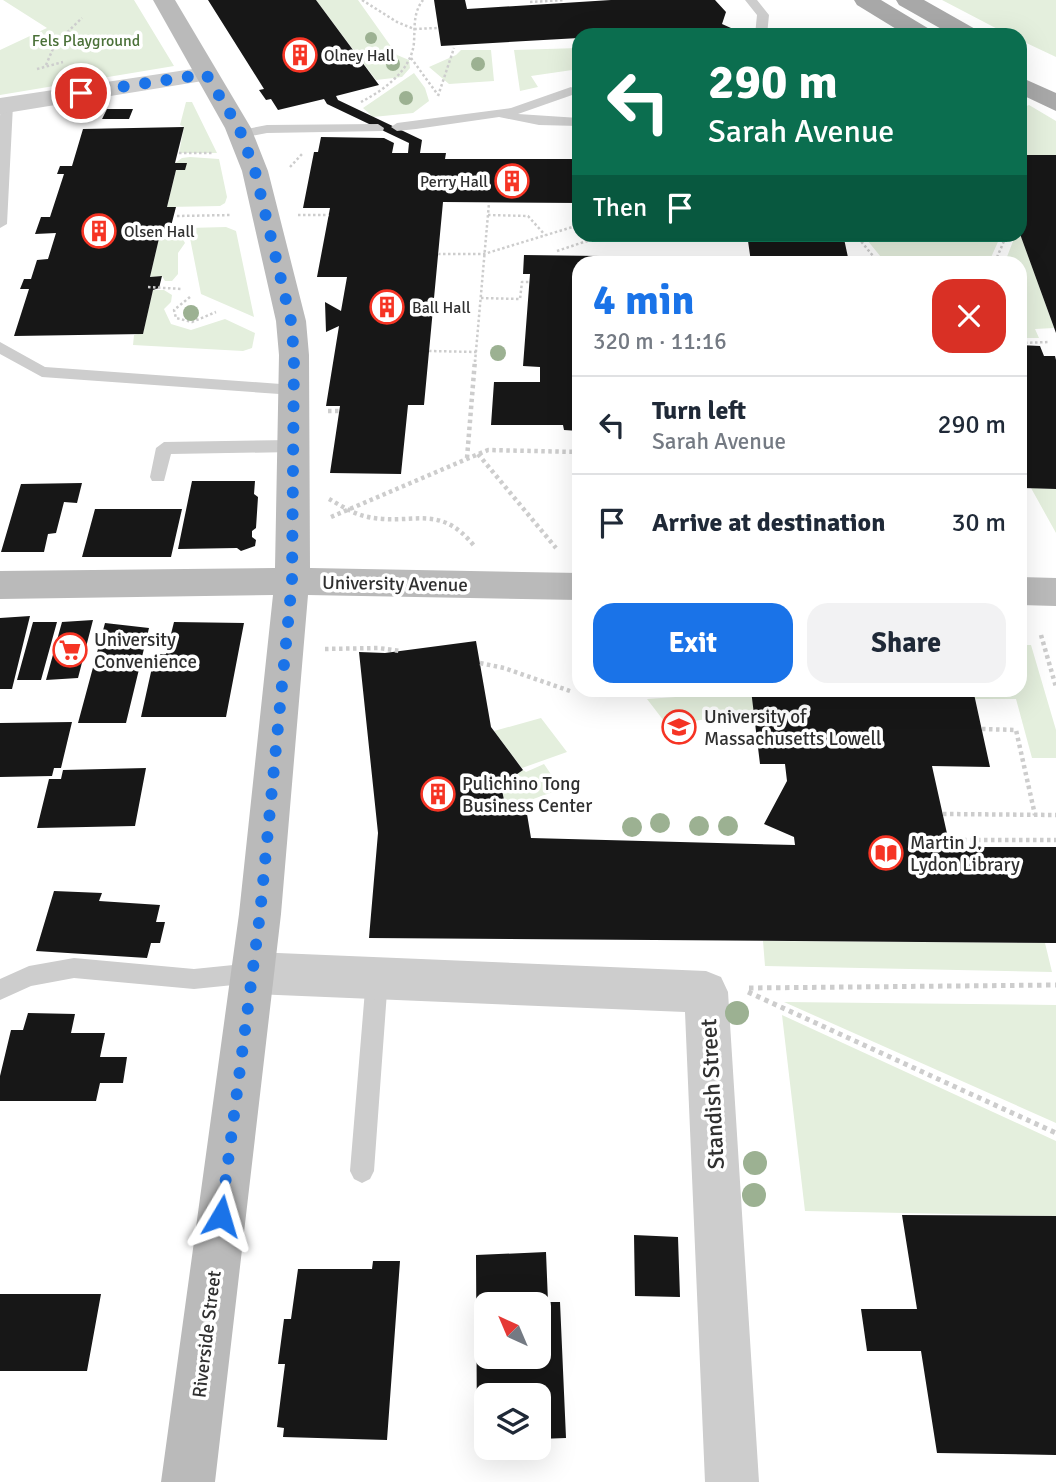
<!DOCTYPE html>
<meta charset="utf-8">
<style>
:root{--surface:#fff;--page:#f2f2f3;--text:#1f2937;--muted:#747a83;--line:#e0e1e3;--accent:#1a73e8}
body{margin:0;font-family:Signika,sans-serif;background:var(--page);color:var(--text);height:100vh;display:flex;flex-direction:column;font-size:26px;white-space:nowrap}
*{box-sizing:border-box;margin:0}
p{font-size:23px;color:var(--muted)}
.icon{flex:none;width:38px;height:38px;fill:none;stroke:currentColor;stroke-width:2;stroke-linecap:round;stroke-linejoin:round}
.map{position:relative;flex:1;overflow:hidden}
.side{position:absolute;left:572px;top:256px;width:455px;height:441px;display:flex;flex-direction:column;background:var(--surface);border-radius:21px;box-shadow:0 7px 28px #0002}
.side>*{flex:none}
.top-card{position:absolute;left:572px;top:28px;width:455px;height:214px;border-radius:21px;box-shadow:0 7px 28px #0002;background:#0b6e4f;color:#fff;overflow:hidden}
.needle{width:46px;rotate:316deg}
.buttons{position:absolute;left:474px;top:1292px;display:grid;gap:14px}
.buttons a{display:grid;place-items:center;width:77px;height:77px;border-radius:14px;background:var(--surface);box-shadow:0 7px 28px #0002;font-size:35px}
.pin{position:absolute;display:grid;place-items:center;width:60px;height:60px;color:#fff;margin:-30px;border:4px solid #fff;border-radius:50%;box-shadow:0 2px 7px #0007}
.me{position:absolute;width:77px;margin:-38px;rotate:7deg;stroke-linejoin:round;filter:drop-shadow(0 0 5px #0008)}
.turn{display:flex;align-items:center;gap:24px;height:147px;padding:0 21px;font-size:32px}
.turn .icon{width:91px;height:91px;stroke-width:2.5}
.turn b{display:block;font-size:49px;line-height:60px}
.then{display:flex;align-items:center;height:66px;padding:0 21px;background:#0003;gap:14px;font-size:26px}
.round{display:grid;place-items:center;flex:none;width:74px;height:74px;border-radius:21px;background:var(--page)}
.head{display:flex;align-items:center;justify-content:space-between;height:119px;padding:0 21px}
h1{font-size:42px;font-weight:700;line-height:52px;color:var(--accent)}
.button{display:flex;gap:14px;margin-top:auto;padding:14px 21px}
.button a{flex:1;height:80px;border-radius:21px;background:var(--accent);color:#fff;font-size:28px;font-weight:700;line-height:80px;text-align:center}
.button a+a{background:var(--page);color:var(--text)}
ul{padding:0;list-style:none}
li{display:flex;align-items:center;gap:21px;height:98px;padding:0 21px;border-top:2px solid var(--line)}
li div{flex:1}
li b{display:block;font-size:26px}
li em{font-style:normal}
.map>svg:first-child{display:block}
</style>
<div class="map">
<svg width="1056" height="1482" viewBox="0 0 1056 1482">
<rect width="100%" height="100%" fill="#fff"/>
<path fill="#e4efdd" d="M3,0h131l40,66 -174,29v-45l47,-22z
M316,0h42l39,55 12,5 1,8 -8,9 -26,3z
M942,0h114v57l-36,-17v-5h-11z
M579,48v21l-48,7 7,11 -18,4 -6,-41z
M461,50h30l3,31 -45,3 -20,-17 27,-12z
M414,73l11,15 4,13 -16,12 -40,4 -10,-9z
M186,102h6l25,51h-38l5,-26 -4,-2z
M1029,105l27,16v35h-36v-47z
M190,157l29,2 8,38 -2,6 -5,3 -53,1 9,-37 -1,-7 7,-5z
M226,227l10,4 18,86 -53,-23 -13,-66z
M161,230l20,6 4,7 -7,10v21l-6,7h-7l-3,-5 -12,1z
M863,235l1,-1 137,1 -12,27h-104z
M1015,236h6l33,92 -19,1 4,9h-19v-76h-15z
M153,290h11l8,5 -1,7 -7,7 7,15 20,6 34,-11 30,14 -3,15 -9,3 -110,-6 1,-10 9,-2z
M1031,488l25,1v44z
M1020,645h11l25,85v28h-24l-16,-59h-41l-2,-5 -47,-1 -1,-3h95z
M690,696h62l2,16 -87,13 -20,-26z
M541,718l26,34 -45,16 -28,-37z
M544,764l17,25 -36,13 -20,3 -4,-20 22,-15 3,2z
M763,941l282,2 7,29 -287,-6z
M784,1002l272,3v118z
M782,1015l274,126v75l-251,-5z"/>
<path fill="#171717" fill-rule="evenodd" d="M208,0h108l63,85 -43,11 2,4 84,40 -2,13h26l-1,6h134v44l-136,-1 -19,203h-16l-7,69 -71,-1 10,-67h-14l13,-80 -13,6 -1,-30 16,9 6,-34h-30l13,-69h-27l11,-56h4l3,-15 63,1 10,5 -2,10h16l1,-10 -82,-39 -3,-5 -46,11 -7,-11 -5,1 -7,-10 5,-1z
M434,0h31l2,9 144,-9h104l11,12 -4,12 9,4 -11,7h-141v3l-138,8z
M107,109h26l-4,10h-27z
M184,127l-9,36h12l-2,7h-9l-9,37h9l-6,23h-9l-11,47 12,-1 -3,12 -6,2 -10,44 -129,2 15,-47h-9l4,-10h7l6,-19 11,-1 8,-26 -21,1 6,-17h9l14,-43h-7l3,-8h12l11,-37z
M1020,155h36v178l-36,-99z
M747,234h96l6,28h-98z
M524,255l151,2 1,5h-97v169l-15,-1 -1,-5h-72l3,-43h46v-15l-17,-1 7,-92h-7z
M1020,345l20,1 4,10h11l1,4v129l-33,-1 -3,-9z
M192,481h63l-1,13 4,3 -2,31 -4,3v6l4,3 -1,6 -14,5 -4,-3 -59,1z
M82,483l-5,20 -13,-1 -8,31 -8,1 -4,18h-43l20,-68z
M95,509h87l-11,48h-89z
M30,616l-18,73h-12v-71z
M93,620l-15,58 -32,2 16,-58z
M33,622h24l-16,58h-24z
M174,622l70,1 -18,94h-85l14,-63h11z
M105,623l44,5 -23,95h-48z
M476,641l15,86 32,43 -22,15 4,20 20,-3 6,36 264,7 -1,-8 -30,-13 23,-43 -2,-17h-25l-9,-74h174l1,3 48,1 16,73 -58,-1 18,81h106v96l-687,-5 9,-105 -19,-181 26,1z
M72,722l-11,46h-7l-2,8 -52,1v-54z
M146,768l-11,58 -98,2 12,-49h12l2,-9z
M54,891l48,2 -3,8 61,4 -4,17h9l-5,21h-9l-4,15 -111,-7z
M28,1013l47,1 -4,19h34l-5,24h27l-4,26h-23l-4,18h-96v-25l11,-46h12z
M902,1215l154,1v239l-119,-2 -16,-102h-54l-6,-42h56z
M634,1235l44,2 2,60 -45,-1z
M546,1252l2,50h12l6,136 -27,1v-44h-53v46h-9l-1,-186zM486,1304h53v52h-53z
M373,1261h27l-13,179 -104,-3 1,-9 -7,-1 8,-63h-7l6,-45h7l7,-50h74z
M0,1294h101l-14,77h-87z"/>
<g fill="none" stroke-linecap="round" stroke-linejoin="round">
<path stroke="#cdcdcd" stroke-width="2.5" stroke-dasharray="2.5 2.5" stroke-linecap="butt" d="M362,0l35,22 17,7 24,-1
M530,2l35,-2
M411,58l27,37
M46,65l9,-21 27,-26
M37,69l26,-7
M438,96l16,-48
M361,102c23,-12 51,-32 53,-60 1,-16 -1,-29 9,-42
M179,153h34
M290,167l13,-14
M298,215h31
M488,215l40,1 17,19
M177,216l55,-1
M855,234l23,28
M557,251l51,-17
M438,254h46l95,-29
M995,262l12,-28
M148,287l34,2
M190,297l-16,13 2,8 16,4 24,-10
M481,298l39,1 2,-17h8
M1020,343l30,-1
M429,351l48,1
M475,362l14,-159"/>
<path stroke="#cdcdcd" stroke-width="4.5" stroke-dasharray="3.5 3.5" stroke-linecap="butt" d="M328,411h11
M478,454l78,94
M467,458l8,-98
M329,499c11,6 23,14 35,17 47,12 74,-16 111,31
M331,517l157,-67 91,2
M1041,635l15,52
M325,649l53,-1 23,3
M480,663l24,5 66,23
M982,729l34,1 19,85
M943,814l113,1
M949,840h107"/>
<path stroke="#cdcdcd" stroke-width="5" stroke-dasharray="4.5 4.5" stroke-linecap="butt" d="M749,988l307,-3
M748,992l308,141"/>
<path fill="#cdcdcd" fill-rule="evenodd" d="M745,0h12l12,15 -2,20h-12l2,-20z
M571,87l6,4 -2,3 -57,20 61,4v8l-40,-1 -40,-8 -83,12 -19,2 -6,-4 6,-4 114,-15z
M7,101l6,4 -6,119 -7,4v-112l1,-11z
M378,124l6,4 -1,3 -116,2 -26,5 -6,-4 1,-3 31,-6z
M0,342l45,25 249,18 8,5 -8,5 -252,-18 -42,-23z
M293,440l8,6 -8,6 -122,2 -7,27h-12l-2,-4 6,-29 8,-6z
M74,958l120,11 59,-6 8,3 3,7 -3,7 -8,3 -59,6 -120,-11 -43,8 -31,14v-21l29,-13z
M377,968l8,3 3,7 -14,193 -4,8 -8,4 -8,-4 -4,-8 16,-193 3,-7z"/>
<path fill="#cdcdcd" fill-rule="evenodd" d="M206,67l9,2 3,5 -3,5 -215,35v-16z
M253,952l453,19 15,6 7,15 31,490h-54l-20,-470 -432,-18 -15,-6 -7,-15 7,-15z"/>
<path fill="#bababa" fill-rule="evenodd" d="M153,0h22l76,128 17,43 38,150 3,34 1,213 269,5v27l-271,-5 -27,319 -66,568h-54l78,-568 34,-319 -273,4v-28l275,-3 4,-213 -3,-34 -34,-150 -17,-43z
M1020,577l36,1v28l-36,-1z"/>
<path fill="#a8a8a8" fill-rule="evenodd" d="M854,0h27l50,30 4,5h-29l-49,-30z
M896,0h28l53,30 4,5h-29l-53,-30z
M1020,77l36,16v18l-36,-17z"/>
</g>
<g fill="#9cb192">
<circle cx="371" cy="38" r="6"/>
<circle cx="393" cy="64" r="7"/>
<circle cx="478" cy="64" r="7"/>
<circle cx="406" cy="98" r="7"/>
<circle cx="191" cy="313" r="8"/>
<circle cx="498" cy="353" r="8"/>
<circle cx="660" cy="823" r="10"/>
<circle cx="699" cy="826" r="10"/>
<circle cx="728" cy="826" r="10"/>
<circle cx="632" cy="827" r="10"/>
<circle cx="737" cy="1013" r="12"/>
<circle cx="755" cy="1163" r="12"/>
<circle cx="754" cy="1195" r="12"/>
</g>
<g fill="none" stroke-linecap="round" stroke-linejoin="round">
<path stroke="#1a73e8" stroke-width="12" stroke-dasharray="0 21.6" d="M81,93l125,-19 33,54 16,43 36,150 3,34 -2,226 -32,333 -39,302"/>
</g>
<defs>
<symbol id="building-ring" viewBox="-11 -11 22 22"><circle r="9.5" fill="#fff" stroke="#f63424" stroke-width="1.5"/><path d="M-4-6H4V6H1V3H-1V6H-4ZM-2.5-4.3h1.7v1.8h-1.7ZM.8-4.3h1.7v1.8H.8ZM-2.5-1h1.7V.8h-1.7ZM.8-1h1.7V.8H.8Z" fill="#f63424"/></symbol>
<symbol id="supermarket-ring" viewBox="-11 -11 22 22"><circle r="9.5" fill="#fff" stroke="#f63424" stroke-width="1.5"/><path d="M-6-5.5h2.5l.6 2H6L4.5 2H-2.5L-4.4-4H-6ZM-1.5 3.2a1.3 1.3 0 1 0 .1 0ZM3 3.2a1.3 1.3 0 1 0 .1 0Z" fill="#f63424"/></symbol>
<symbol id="university-ring" viewBox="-11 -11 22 22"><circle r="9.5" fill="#fff" stroke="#f63424" stroke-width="1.5"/><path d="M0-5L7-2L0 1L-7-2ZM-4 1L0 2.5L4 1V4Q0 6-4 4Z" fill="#f63424"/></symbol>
<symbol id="library-ring" viewBox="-11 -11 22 22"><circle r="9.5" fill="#fff" stroke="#f63424" stroke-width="1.5"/><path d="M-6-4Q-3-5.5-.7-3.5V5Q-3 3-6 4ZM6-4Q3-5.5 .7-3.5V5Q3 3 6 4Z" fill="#f63424"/></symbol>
</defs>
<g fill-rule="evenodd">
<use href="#building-ring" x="281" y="36" width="38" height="38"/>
<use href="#building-ring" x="493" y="162" width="38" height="38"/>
<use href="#building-ring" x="80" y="212" width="38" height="38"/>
<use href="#building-ring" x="368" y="288" width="38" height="38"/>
<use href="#supermarket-ring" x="51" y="631" width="38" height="38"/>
<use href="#university-ring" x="660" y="708" width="38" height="38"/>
<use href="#building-ring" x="419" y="775" width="38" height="38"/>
<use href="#library-ring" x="867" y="834" width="38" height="38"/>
</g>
<g text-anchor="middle" stroke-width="7" stroke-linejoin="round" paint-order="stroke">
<g font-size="16" fill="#4b7139" stroke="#fff">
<text x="86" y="46">Fels Playground</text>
</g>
<g font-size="16" fill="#303030" stroke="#fff" text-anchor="start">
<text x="324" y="61">Olney Hall</text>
<text x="488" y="187" text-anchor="end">Perry Hall</text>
<text x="124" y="237">Olsen Hall</text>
<text x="412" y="313">Ball Hall</text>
</g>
<g font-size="19" fill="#303030" stroke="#fff">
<text transform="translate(395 583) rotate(1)" y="7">University Avenue</text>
<text transform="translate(206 1334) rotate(-83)" y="7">Riverside Street</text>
</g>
<g font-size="19" fill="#303030" stroke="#fff" text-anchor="start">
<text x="94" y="646">University<tspan x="94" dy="22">Convenience</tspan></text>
<text x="704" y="723">University of<tspan x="704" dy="22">Massachusetts Lowell</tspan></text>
<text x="462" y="790">Pulichino Tong<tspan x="462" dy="22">Business Center</tspan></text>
<text x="910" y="849">Martin J.<tspan x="910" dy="22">Lydon Library</tspan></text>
</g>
<g font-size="23" fill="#303030" stroke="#fff">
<text transform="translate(712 1094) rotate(-93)" y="8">Standish Street</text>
</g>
</g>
</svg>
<div class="buttons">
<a><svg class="needle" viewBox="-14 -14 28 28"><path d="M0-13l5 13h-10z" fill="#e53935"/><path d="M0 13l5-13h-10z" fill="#747a83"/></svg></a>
<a><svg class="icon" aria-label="layers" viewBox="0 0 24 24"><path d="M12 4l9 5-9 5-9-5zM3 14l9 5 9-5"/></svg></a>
</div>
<div class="pin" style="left:81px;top:93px;background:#d93025"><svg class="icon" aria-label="arrive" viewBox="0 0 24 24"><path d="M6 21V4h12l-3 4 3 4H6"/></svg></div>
<svg class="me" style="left:221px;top:1216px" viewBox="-20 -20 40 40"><path d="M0-17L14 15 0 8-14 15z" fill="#1a73e8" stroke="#fff" stroke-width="4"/></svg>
<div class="top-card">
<div class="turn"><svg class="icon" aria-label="left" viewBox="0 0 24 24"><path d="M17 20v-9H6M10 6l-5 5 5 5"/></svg><div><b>290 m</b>Sarah Avenue</div></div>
<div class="then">Then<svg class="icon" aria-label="arrive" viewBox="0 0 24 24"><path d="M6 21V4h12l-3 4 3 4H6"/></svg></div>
</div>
<section class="side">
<div class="head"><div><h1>4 min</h1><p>320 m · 11:16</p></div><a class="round" style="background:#d93025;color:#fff"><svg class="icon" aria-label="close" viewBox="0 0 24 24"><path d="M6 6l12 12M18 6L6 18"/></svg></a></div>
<ul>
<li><svg class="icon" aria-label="left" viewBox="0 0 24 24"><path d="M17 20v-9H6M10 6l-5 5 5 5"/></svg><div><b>Turn left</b><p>Sarah Avenue</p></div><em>290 m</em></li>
<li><svg class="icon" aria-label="arrive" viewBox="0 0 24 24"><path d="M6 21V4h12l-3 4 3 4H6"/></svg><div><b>Arrive at destination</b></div><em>30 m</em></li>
</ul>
<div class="button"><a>Exit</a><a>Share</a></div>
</section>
</div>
